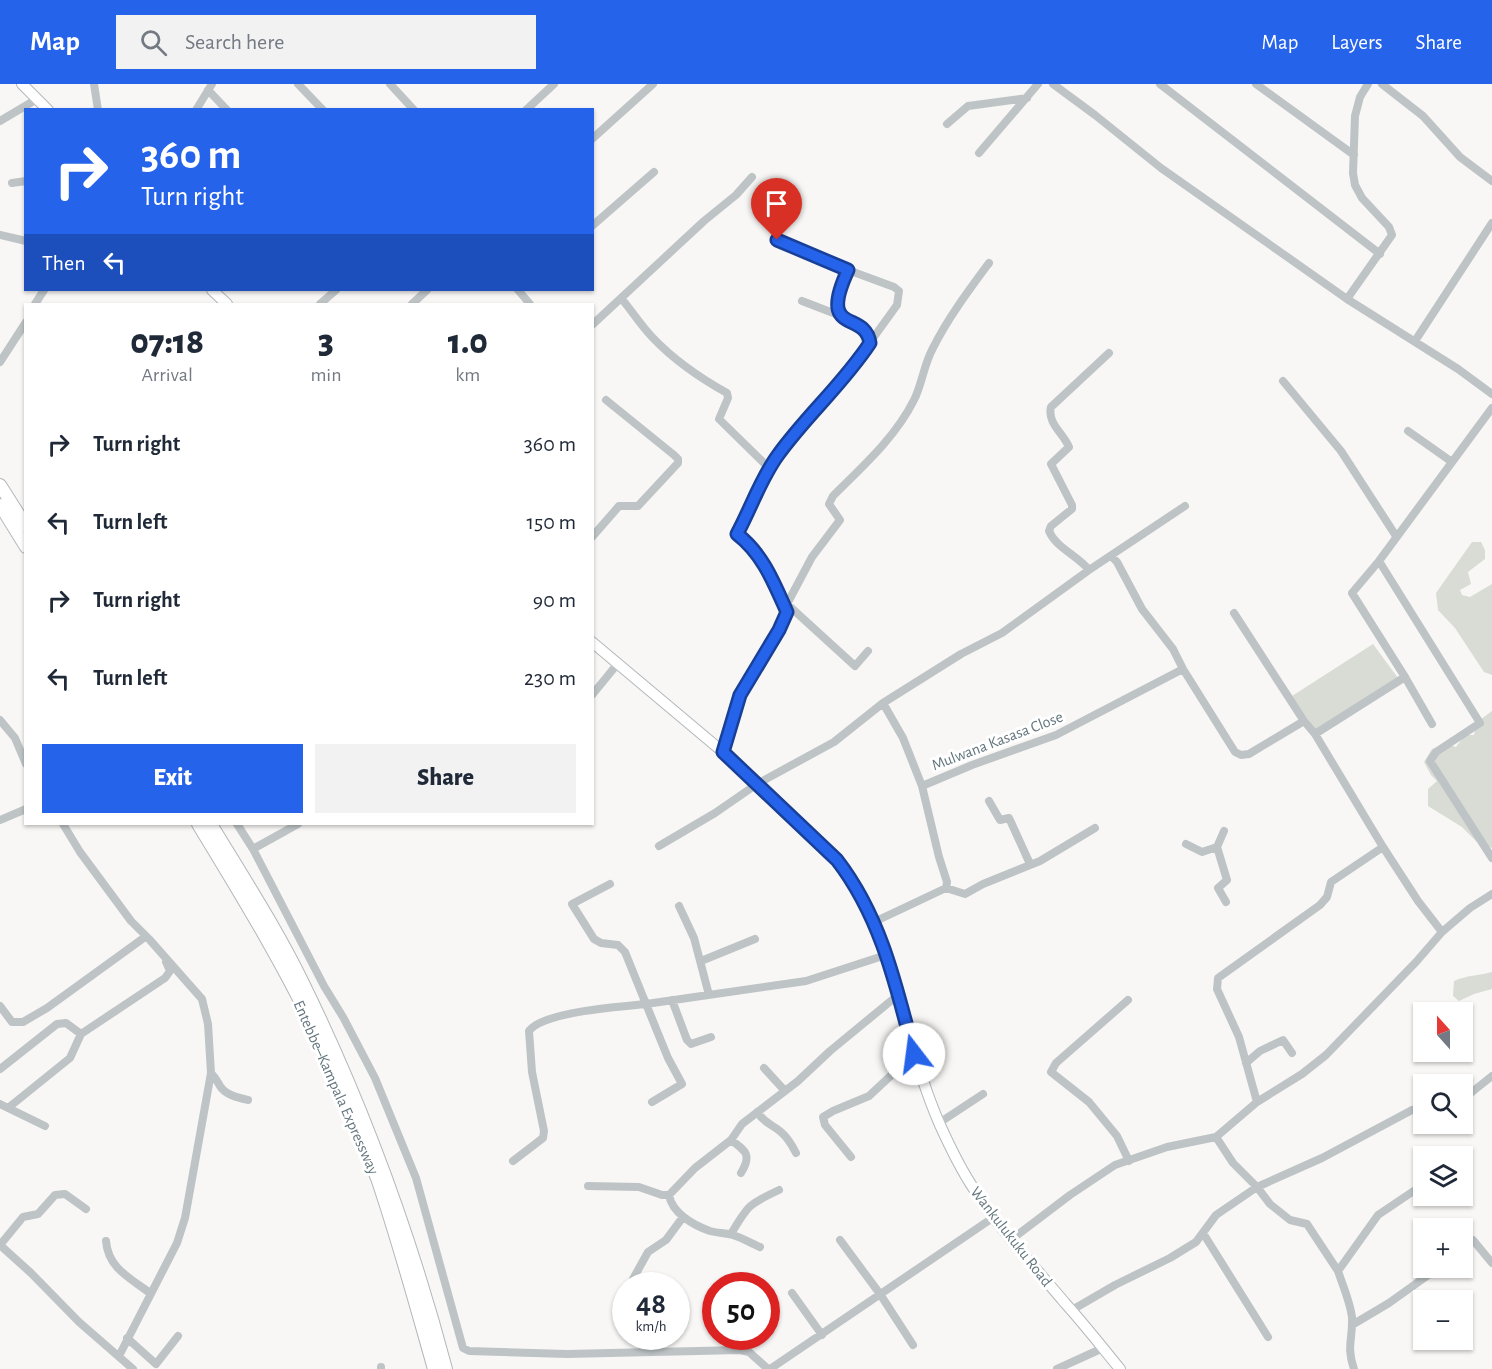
<!DOCTYPE html>
<meta charset="utf-8">
<style>
:root{--surface:#fff;--page:#f2f2f3;--text:#1f2937;--muted:#747a83;--accent:#2563eb}
body{margin:0;font-family:"Alegreya Sans",sans-serif;background:var(--page);color:var(--text);height:100vh;display:flex;flex-direction:column;font-size:22px;white-space:nowrap}
*{box-sizing:border-box;margin:0}
p{font-size:20px;color:var(--muted)}
.icon{flex:none;width:33px;height:33px;fill:none;stroke:currentColor;stroke-width:2;stroke-linecap:round;stroke-linejoin:round}
.map{position:relative;flex:1;overflow:hidden}
.details{position:absolute;left:24px;top:219px;width:570px;height:522px;display:flex;flex-direction:column;background:var(--surface);border-radius:0px;box-shadow:0 2px 4px #0004}
.details>*{flex:none}
.banner{position:absolute;left:24px;top:24px;width:570px;height:183px;border-radius:0px;box-shadow:0 2px 4px #0004;background:#2563eb;color:#fff;overflow:hidden}
.needle{width:39px;rotate:339deg}
.fabs{position:absolute;left:1413px;top:918px;display:grid;gap:12px}
.fabs a{display:grid;place-items:center;width:60px;height:60px;border-radius:0px;background:var(--surface);box-shadow:0 2px 4px #0004;font-size:30px}
.speed{position:absolute;left:612px;top:1188px;display:flex;gap:12px;font-size:30px;font-weight:700;text-align:center}
.speed>*{display:grid;place-content:center;width:78px;height:78px;border-radius:50%;background:var(--surface);box-shadow:0 2px 4px #0004;line-height:1}
.speed small{font-size:15px;font-weight:400}
.speed .limit{border:9px solid #d22;background:#fff;color:#111}
.pin{position:absolute;display:grid;place-items:center;width:51px;height:51px;color:#fff;margin:-62px -26px;border-radius:50% 50% 50% 0;rotate:-45deg;box-shadow:0 0 6px #0007}
.pin .icon{rotate:45deg}
.me{position:absolute;width:66px;margin:-33px;rotate:345deg;stroke-linejoin:round;filter:drop-shadow(0 0 4px #0008)}
.turn{display:flex;align-items:center;gap:21px;height:126px;padding:0 18px;font-size:27px}
.turn .icon{width:78px;height:78px;stroke-width:2.5}
.turn b{display:block;font-size:42px;line-height:51px}
.then{display:flex;align-items:center;height:57px;padding:0 18px;background:#0003;gap:12px;font-size:22px}
.eta{display:flex;justify-content:space-evenly;align-items:center;height:102px;text-align:center}
.eta b{font-size:36px;font-weight:800;line-height:42px}
.action{display:flex;gap:12px;margin-top:auto;padding:12px 18px}
.action a{flex:1;height:69px;border-radius:0px;background:var(--accent);color:#fff;font-size:24px;font-weight:800;line-height:69px;text-align:center}
.action a+a{background:var(--page);color:var(--text)}
ul{padding:0;list-style:none}
li{display:flex;align-items:center;gap:18px;height:78px;padding:0 18px}
li div{flex:1}
li b{display:block;font-size:22px}
li em{font-style:normal}
header{display:flex;align-items:center;gap:36px;box-sizing:border-box;height:84px;padding:0 30px;background:var(--accent);color:#fff}
header strong{font-size:28px}
nav{display:flex;gap:33px;margin-inline-start:auto;font-size:21px}
.search{width:420px;height:54px;background:var(--page);display:flex;align-items:center;gap:15px;box-sizing:border-box;padding:0 21px;border-radius:0px;color:var(--muted);font-size:22px}
.map>svg:first-child{display:block}
</style>
<header>
<strong>Map</strong>
<div class="search"><svg class="icon" aria-label="search" viewBox="0 0 24 24"><circle cx="10" cy="10" r="6"/><path d="M15 15l6 6"/></svg>Search here</div>
<nav><a>Map</a><a>Layers</a><a>Share</a></nav>
</header>
<div class="map">
<svg width="1492" height="1285" viewBox="0 0 1492 1285">
<rect width="100%" height="100%" fill="#f8f7f5"/>
<path fill="#d8dcd4" d="M1472,458h9l4,8v9l-17,13 3,12 -11,6 2,5 8,2 22,-13v91l-8,-3 -29,-44 -17,-18 -2,-17z
M1373,560l25,34 -83,52 -23,-34z
M1492,627v137l-15,-6 -15,-15 -34,-21v-17l9,-8 -6,-6 -7,-13 8,-13 14,-5 10,3 9,-12h9l3,-13z
M1492,888v17l-18,5 -15,7 -6,-5 1,-15c13,-6 24,-5 38,-9z"/>
<g fill="none" stroke-linecap="round" stroke-linejoin="round">
<defs>
<path id="major" d="M22,0l26,26
M212,206l15,14
M592,558l131,110 114,108c60,79 64,177 103,265 10,22 21,45 34,64 26,41 60,77 91,114 19,21 37,44 55,66"/>
<path id="highway" d="M0,401l26,41
M0,421l26,42
M198,740c47,77 95,156 132,239 17,39 33,78 48,118 21,62 38,125 56,188
M211,740c32,53 66,105 93,161 60,123 107,252 142,384"/>
</defs>
<use href="#major" stroke="#b2b8bb" stroke-width="12"/>
<use href="#highway" stroke="#b2b7b9" stroke-width="14"/>
<path stroke="#bec4c6" stroke-width="8" d="M94,0l4,26
M298,0l25,26
M390,0l24,26
M1053,0l42,31 66,53 186,131 111,70 34,25
M1160,0l220,170
M1256,0l98,71
M1382,0l41,32 37,41 32,24
M208,6l19,20
M196,26l16,-26
M526,26l28,-26
M0,37l37,-22
M947,40l21,-18 59,-8
M592,55l61,-55
M979,69l59,-69
M12,99l14,-2
M592,142l62,-54
M0,151l26,6
M777,156l71,30
M518,206l12,14
M621,214c11,13 20,28 32,40 22,23 47,40 74,55l1,5 -9,21 50,49
M1347,215l45,-64 -3,-8 -27,-29 -7,-13 -2,-12 2,-57 5,-19 8,-13
M802,217l39,15
M35,220l9,-14
M320,220l16,-14
M412,220l15,-14
M592,241l112,-104 32,-26 16,-18
M1415,257l77,-118
M0,278l26,-40
M1283,297l58,70 55,85
M1408,347l44,31
M592,453l27,-31h19l40,-43v-4l-4,-4 -68,-55
M1111,472l6,6 25,47 31,40 10,20 52,83 6,3 8,-1 55,-33
M1379,477l101,162 -44,29 -6,9 62,97
M1089,486c-12,-15 -33,-22 -40,-39l2,-5 21,-17v-4l-21,-41 18,-17c-6,-14 -22,-24 -18,-40l58,-54
M787,520l68,62 13,-15
M787,527v-7l25,-47 28,-37 -11,-16 4,-8c29,-29 62,-58 81,-96 8,-16 10,-36 19,-52 15,-30 36,-58 56,-85
M1234,529l70,108 11,13 68,113 35,54 24,31
M1405,593l27,47
M592,611l27,-33
M883,619l20,35 19,48
M0,636l15,18 11,26
M1315,650l90,-57 -53,-84 27,-32 113,-153
M723,668l17,-57 39,-65 8,-18c-13,-29 -24,-58 -50,-78l32,-66 11,-16 65,-75 52,-72 2,-14 -5,-4 -46,-17c-31,67 17,38 22,73
M989,717l11,19 9,-2 1,2 20,44
M0,736l26,-11
M63,740l17,28 51,69 18,18 53,60 6,25 3,49 -26,145 -8,25 -58,113
M237,740l16,25 71,137 19,31 32,61 41,100 47,170 6,3 98,3 173,-4 9,2 19,17
M1224,747l-7,16 10,33 -9,8 8,14
M1186,760l16,8 15,-5
M659,762l56,-33 42,-29 77,-42 49,-39 78,-49 41,-21 87,-63 96,-64
M253,765l45,-25
M610,800l-38,20 22,35 7,4 17,2 7,7 21,52 160,-23 80,-26
M946,804l1,-6 -8,-25 -17,-71 50,-21 84,-30 127,-66
M946,804l19,6 18,-10 57,-23 55,-33
M679,822l15,32 15,57
M874,838l72,-34
M701,877l54,-22
M672,916l15,40 4,4 20,-7
M1128,916l-72,63 -5,9 38,30 28,34 12,25
M0,922l12,16h11l24,-14 98,-71
M1246,979l14,-12 23,-11 9,13
M764,984l21,23
M0,985l57,-45 9,-1 15,11 84,-56 5,-7 -4,-9
M211,989c5,5 6,8 9,13 5,9 19,12 28,14
M1462,1016l30,-24
M1257,1018l-18,-65 -22,-48 1,-11 102,-73 7,-8 4,-15 52,-35
M0,1020l45,22
M8,1024l62,-50 11,-24
M757,1028c8,12 15,12 24,20 7,6 11,13 15,21
M939,1039l44,-29
M1216,1053l17,26 24,24 13,17 20,16 17,4 31,47
M731,1056c15,11 21,15 10,33
M851,1073l-26,-32 -2,-8 10,-6 36,-15 45,-42
M513,1077l30,-23 1,-7 -12,-59 -3,-41c15,-20 92,-24 117,-27l22,54 14,26 -30,18
M588,1102l51,1 23,8h7l26,-27 36,-28 11,-16 56,-43 32,-30 68,-56
M669,1111c3,18 24,30 41,36 7,2 16,2 23,4 9,3 18,8 27,12
M1203,1149l65,104
M731,1150c17,-29 18,-30 48,-44
M1012,1155l58,-44 45,-30 52,-18 49,-10 41,-35 45,-28 24,-19 90,-93 26,-30 28,-24 22,-14
M840,1156l40,54 33,51
M106,1157c2,27 24,37 44,52
M0,1161l31,28 48,49 54,47
M0,1161l23,-28 15,-3 17,-19 10,-1 21,15
M1462,1164l11,-8 19,23
M641,1202l-8,-7 15,-27 18,-12 17,-23
M792,1209l30,42
M676,1216l6,3
M1072,1226l43,-25 55,-27 26,-16 20,-27 41,-28 65,-29 90,-48 12,-2
M1352,1241l37,-22 49,-35
M127,1254l29,26 22,-28
M381,1285v-2
M770,1285l224,-152
M1057,1285l46,-21
M1354,1285c-8,-23 -1,-30 -2,-52 -2,-15 -9,-31 -14,-46l40,-56 46,-31"/>
<use href="#major" stroke="#fff" stroke-width="10"/>
<use href="#highway" stroke="#fff" stroke-width="12"/>
</g>
<g fill="none" stroke-linecap="round" stroke-linejoin="round">
<defs>
<path id="route" d="M777,156l71,30c-31,67 17,39 22,73 -27,41 -64,73 -92,112 -17,23 -27,53 -41,79 26,20 37,49 50,78l-8,18 -39,65 -17,57 114,108c44,57 59,125 77,194"/>
</defs>
<use href="#route" stroke="#184099" stroke-width="15"/>
<use href="#route" stroke="#2563eb" stroke-width="10"/>
</g>
<g text-anchor="middle" stroke-width="6" stroke-linejoin="round" paint-order="stroke">
<g font-size="16" fill="#64767e" stroke="#fff">
<text transform="translate(997 656) rotate(-21)" y="6">Mulwana Kasasa Close</text>
<text transform="translate(337 1003) rotate(66)" y="6">Entebbe–Kampala Expressway</text>
<text transform="translate(1012 1152) rotate(52)" y="6">Wankulukuku Road</text>
</g>
</g>
</svg>
<div class="fabs">
<a><svg class="needle" viewBox="-14 -14 28 28"><path d="M0-13l5 13h-10z" fill="#e53935"/><path d="M0 13l5-13h-10z" fill="#747a83"/></svg></a>
<a><svg class="icon" aria-label="search" viewBox="0 0 24 24"><circle cx="10" cy="10" r="6"/><path d="M15 15l6 6"/></svg></a>
<a><svg class="icon" aria-label="layers" viewBox="0 0 24 24"><path d="M12 4l9 5-9 5-9-5zM3 14l9 5 9-5"/></svg></a>
<a>+</a>
<a>−</a>
</div>
<div class="speed"><div>48<small>km/h</small></div><div class="limit">50</div></div>
<div class="pin" style="left:777px;top:156px;background:#d93025"><svg class="icon" aria-label="arrive" viewBox="0 0 24 24"><path d="M6 21V4h12l-3 4 3 4H6"/></svg></div>
<svg class="me" style="left:914px;top:970px" viewBox="-20 -20 40 40"><circle r="19" fill="#fff"/><path d="M0-13L10 11 0 6-10 11z" fill="#2563eb"/></svg>
<div class="banner">
<div class="turn"><svg class="icon" aria-label="right" viewBox="0 0 24 24"><path d="M7 20v-9h11M14 6l5 5-5 5"/></svg><div><b>360 m</b>Turn right</div></div>
<div class="then">Then<svg class="icon" aria-label="left" viewBox="0 0 24 24"><path d="M17 20v-9H6M10 6l-5 5 5 5"/></svg></div>
</div>
<section class="details">
<div class="eta">
<div><b>07:18</b><p>Arrival</p></div>
<div><b>3</b><p>min</p></div>
<div><b>1.0</b><p>km</p></div>
</div>
<ul>
<li><svg class="icon" aria-label="right" viewBox="0 0 24 24"><path d="M7 20v-9h11M14 6l5 5-5 5"/></svg><div><b>Turn right</b></div><em>360 m</em></li>
<li><svg class="icon" aria-label="left" viewBox="0 0 24 24"><path d="M17 20v-9H6M10 6l-5 5 5 5"/></svg><div><b>Turn left</b></div><em>150 m</em></li>
<li><svg class="icon" aria-label="right" viewBox="0 0 24 24"><path d="M7 20v-9h11M14 6l5 5-5 5"/></svg><div><b>Turn right</b></div><em>90 m</em></li>
<li><svg class="icon" aria-label="left" viewBox="0 0 24 24"><path d="M17 20v-9H6M10 6l-5 5 5 5"/></svg><div><b>Turn left</b></div><em>230 m</em></li>
</ul>
<div class="action"><a>Exit</a><a>Share</a></div>
</section>
</div>
